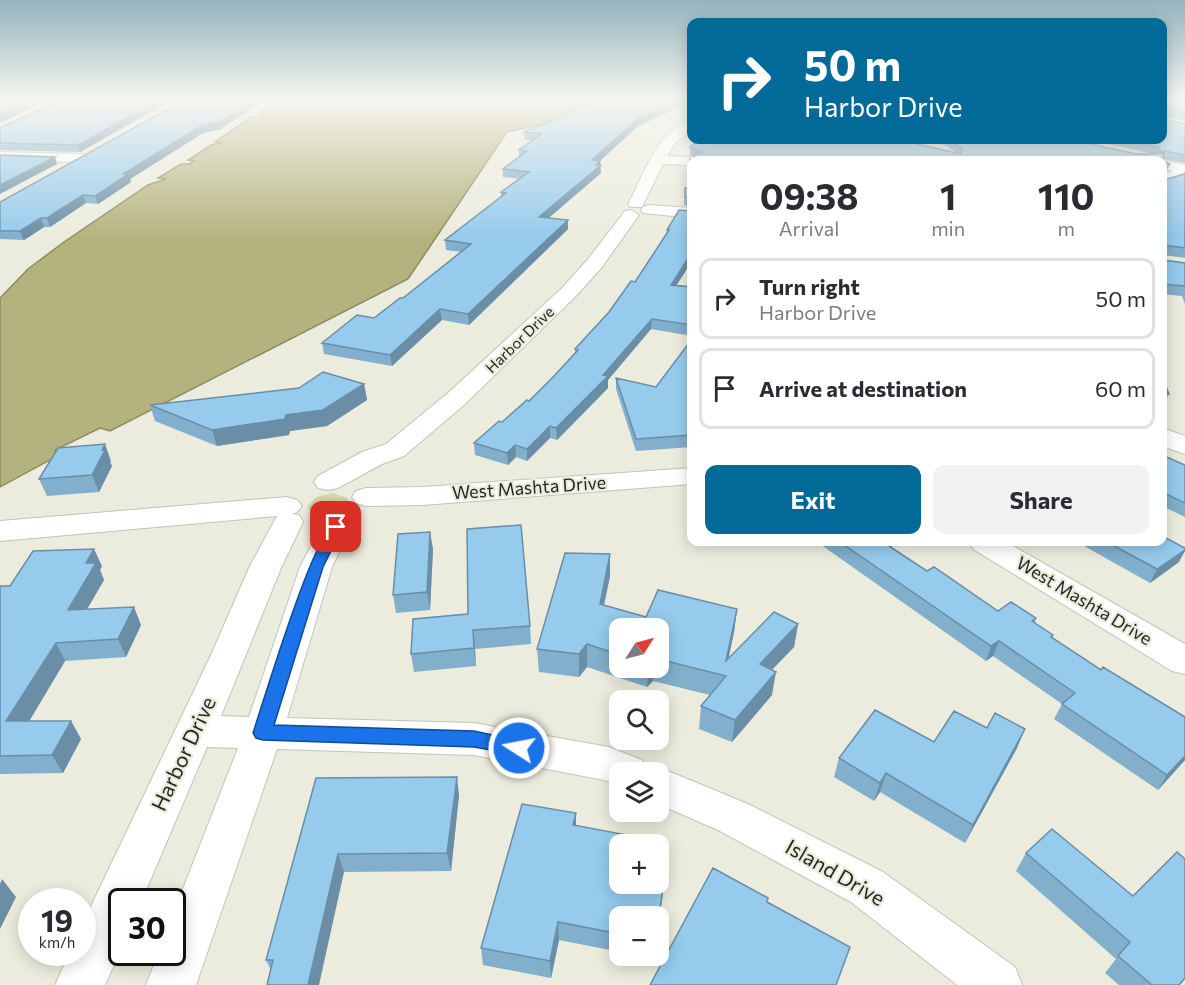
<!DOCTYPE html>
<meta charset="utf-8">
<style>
:root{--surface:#fff;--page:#f2f2f3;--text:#2b2b33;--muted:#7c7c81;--line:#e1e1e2;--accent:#026a98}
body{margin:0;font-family:Commissioner,sans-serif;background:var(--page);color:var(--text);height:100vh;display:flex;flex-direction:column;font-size:22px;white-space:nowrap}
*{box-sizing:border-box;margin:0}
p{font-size:20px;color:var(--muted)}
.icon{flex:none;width:33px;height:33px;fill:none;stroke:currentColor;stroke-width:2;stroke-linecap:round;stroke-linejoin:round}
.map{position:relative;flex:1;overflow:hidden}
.side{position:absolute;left:687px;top:156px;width:480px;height:390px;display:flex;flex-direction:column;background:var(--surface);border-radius:12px;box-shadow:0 3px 15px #0003}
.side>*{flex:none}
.hud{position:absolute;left:687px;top:18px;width:480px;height:126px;border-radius:12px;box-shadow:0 3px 15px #0003;background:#026a98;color:#fff;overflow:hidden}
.needle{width:39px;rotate:54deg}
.tools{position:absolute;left:609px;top:618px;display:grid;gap:12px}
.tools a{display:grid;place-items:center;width:60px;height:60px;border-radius:12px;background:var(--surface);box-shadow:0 3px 15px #0003;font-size:30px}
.speed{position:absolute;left:18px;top:888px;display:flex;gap:12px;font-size:30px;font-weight:700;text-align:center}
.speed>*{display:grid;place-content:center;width:78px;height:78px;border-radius:50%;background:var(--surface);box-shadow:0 3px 15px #0003;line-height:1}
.speed small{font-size:15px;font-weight:400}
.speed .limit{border:3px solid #111;border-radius:9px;background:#fff;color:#111}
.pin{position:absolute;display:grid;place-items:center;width:51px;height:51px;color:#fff;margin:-26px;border-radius:12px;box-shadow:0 3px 9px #0006}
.me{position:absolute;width:66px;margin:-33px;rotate:281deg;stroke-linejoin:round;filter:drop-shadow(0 0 4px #0008)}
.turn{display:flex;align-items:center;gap:21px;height:126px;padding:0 18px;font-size:27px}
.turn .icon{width:78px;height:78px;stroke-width:2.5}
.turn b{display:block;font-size:42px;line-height:51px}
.eta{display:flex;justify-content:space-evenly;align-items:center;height:102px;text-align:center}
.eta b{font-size:36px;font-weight:700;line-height:42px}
.primary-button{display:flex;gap:12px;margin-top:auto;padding:12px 18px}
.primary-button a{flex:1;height:69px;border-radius:12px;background:var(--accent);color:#fff;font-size:24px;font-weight:700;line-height:69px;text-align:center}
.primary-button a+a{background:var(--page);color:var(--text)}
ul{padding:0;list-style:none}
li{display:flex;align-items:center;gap:18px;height:81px;margin:0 12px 9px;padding:0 6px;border:3px solid var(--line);border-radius:12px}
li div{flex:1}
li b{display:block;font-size:22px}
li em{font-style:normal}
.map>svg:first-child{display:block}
</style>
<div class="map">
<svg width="1185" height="985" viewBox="0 0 1185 985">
<rect width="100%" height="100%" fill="#ececde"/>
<path fill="#d6d6af" d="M333,493l14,5 1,5c-8,13 -26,17 -38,8l-2,-4 8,-10z"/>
<path fill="#b5b37d" stroke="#8b8a62" stroke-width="1.5" d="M283,99h332l-49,20 -59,13 -99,147 -298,152 -10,-3 -45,22 6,4 -61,33v-189l28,-29 36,-27 84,-57 18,-6 -8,-1 23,-14h8l5,-3 -6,-1 23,-15 11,-2 -7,-1 36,-25h10l2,-2 -5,-2 17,-11z"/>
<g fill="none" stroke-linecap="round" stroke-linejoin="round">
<defs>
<path id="minor" d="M692,120v10l-16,12 -9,14 25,1 7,3h-7v5l-29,-1 -21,43h-12l-2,-3c16,-28 28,-74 64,-84z
M0,152l83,2 7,4 -7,4 -83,-2z
M1159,160h3l23,5v10l-6,6 -17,5v-9l10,-6 -10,-3v-8z
M649,205l43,3v10l-49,-5 -2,-3 2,-3z
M631,210l8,5 -37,52 -26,29 -111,108 -61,52 -22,8 -44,24 -10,2 -10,-2 -4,-6 4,-6 44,-24 24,-8 61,-50 115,-106 26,-29 37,-48z
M1162,428l23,8v18l-23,-8z
M692,468v16l-269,21 -57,1 -10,-3 -4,-6 4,-6 10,-3 57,-1z
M287,497l10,3 5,6 -5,6 -5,2 7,1 4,7 -22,46 -60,148 28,1 51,-150 25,-47 11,-2 11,2 4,7 -19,40 -45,151 187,5 135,24 33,13 6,11 10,-4 90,37 135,68 132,95 7,18h-65l-106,-83 -133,-72 -60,-26v-32h-38v14l-16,-6 -130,-25 -197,-6 -81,236h-50l13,-33h13v-35l66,-169 -31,-1 -66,155h-19v45l-17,38h-50l15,-33h12v-27l130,-272 37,-85 28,-52 -277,25v-20z
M969,542h37l179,102v30l-13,-3 -199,-122z"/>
</defs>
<use href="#minor" stroke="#c3c3b6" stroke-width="2"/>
<use href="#minor" fill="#fff" fill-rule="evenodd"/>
</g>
<path fill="#81afcc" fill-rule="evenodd" d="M174,99l-94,53 -80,-2v-22z
M186,99l35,30 -18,4 -73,46 1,3 -33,22 -12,-1 -36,24h-6l-20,13 -24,-1v-37z
M692,99v2l-54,25 -38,35 1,12 -52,45 19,11 -99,96 -27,-5 -50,46 -68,-12 -2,-11 52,-25 29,-20 59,-46 -16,-2 -1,-10 56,-44v-4l19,-13 -17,-2v-8l16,-12v-7l13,-10h-7l-1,-8z
M1162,99h23v22l-22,-6v4l22,5v39l-22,-4v2l7,3 -4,8 -3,2 1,6 20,-6 1,-1v85l-21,-3v5l21,3v41l-3,-8 -20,-2v-134h-470v47l-8,-2 1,-17h5v-29h4v-2l-4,-2v-8l7,-6 261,13 -11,-8 -20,-6h-8h154l63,14 14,-1 -61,-13h73z
M692,211v50l-16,24 16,2v49l-41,-7 -43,51v8l-51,52 -7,-2 -23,23 -11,-4 -8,8 -33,-10 -1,-12 55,-42 25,-25 21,-23v-4l34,-37 26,-30 32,-49v-3z
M692,339v108l-56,4 -20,-62v-11l40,9z
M1162,377l7,17 -5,11 -2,-1z
M364,384l3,16 -40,26 -37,5 -1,4 -72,11 -62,-25 -5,-16z
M1162,455l23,10v52l-23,-11z
M111,461l-1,1 2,4 -13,26 -52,4 -8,-17z
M817,542h77l-1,4 -2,1 36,24 71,40 38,7 -1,5 18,12 -1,3 133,122 -27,30 -104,-71 8,-15 -69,-48 -7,5z
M1077,542h85l17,20 -29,21z
M433,549l-3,61 -34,3 -3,-18z
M610,554v22l-6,30 42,11 91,-8 -3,23 -6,27 70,-35 -4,23 -22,23v25l-40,47 -33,-13 2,-23 9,-11 -57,-14 -6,6 -60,-20 -8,10 -40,-5 -2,-23zM620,628h38v40h-38z
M102,566l-2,4 4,10 -17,29 54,16 -15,32 -61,4 -36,60h42l10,18 -18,34 -63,1v-188h10z
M413,619l117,7 1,18 -56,5 1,17 -62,6 -3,-18z
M934,742l83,6 -52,95 -85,-51 -6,9 -40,-24 5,-19z
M316,778l143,17 -8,76 -107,1 -73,98 -5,-10z
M576,825l51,10v9h-7v40l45,-9 -2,18 -43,23v36l-61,-12 -8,38 -68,-13 -2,-17z
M1026,853l107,43 46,89h-60l-14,-12 11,-14 -100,-88z
M639,956h16l-1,3z"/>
<path fill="#698ea6" d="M34,99h16l-50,24v-8z
M161,99h13l-94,53 -2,-7z
M255,99h11l-45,30 -18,4 -73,46 1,3 -33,22 -3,-8 28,-22 78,-48z
M680,99h12v2l-54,25 -46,42v-8l46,-41z
M55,157l2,7 -57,30v-9z
M600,161l1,12 -61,52 -1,-8z
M1170,164l-4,8 -4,3 1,-6z
M83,195l3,8 -36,24 -3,-9z
M41,218l3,9 -20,13 -4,-9z
M568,220v9l-99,96 -1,-11z
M692,252v9l-21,33v-9z
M440,309l2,11 -50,46 -2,-11z
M652,319l-1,10 -43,51v8l-51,52 -1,-12z
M364,384l3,16 -40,26 -37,5 -1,4 -72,11 -5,-16 74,-15z
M550,426v12l-23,23v-12z
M105,444l6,17 -1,1 2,4 -13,26 -7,-17z
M515,445l1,12 -8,8 -1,-12z
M430,532l3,17 -3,61 -3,-18z
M881,542h13l-1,4 -15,9z
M94,549l8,17 -2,4 4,10 -28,48 -8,-18 18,-47z
M1185,550v1l-6,11 -29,21 7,-14z
M610,554v22l-11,51 1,-23z
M134,607l7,18 -15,32 -8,-18z
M737,609l-3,23 -9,44 1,-15z
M798,624l-4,23 -38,39 4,-22z
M473,630l2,19 1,17 -2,-18z
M999,641l-6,15 -7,5 5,-15z
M56,643l9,18 -47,79 -12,-19z
M587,644v23l-8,10v-23z
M648,668h6l-1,13 -6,6z
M776,672l-4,23 -40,47 3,-22z
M71,721l10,18 -18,34 -11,-18z
M1025,729l-8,19 -52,95 8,-18z
M1185,756v4l-27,30 9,-15z
M886,773l-6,19 -6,9 6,-18z
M457,777l2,18 -8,76 -4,-18z
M576,813v18l-3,-6z
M338,854l6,18 -25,113h-11z
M665,875l-2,18 -5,35v-6z
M2,879l14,18 -16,32v-45z
M558,922l1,18 -8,38 -1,-17z"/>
<path fill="#96cbed" stroke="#698ea6" stroke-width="1.5" d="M0,99h34l-34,16z
M61,99h100l-83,46 -78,-2v-15z
M186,99h69l-35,23 -19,4 -78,48h5l-33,22 -12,-1 -36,23h-6l-21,13h-20v-29z
M601,99h79l-42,20 -46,41 8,1 -4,4h5l-62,52 29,3 -100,94 -28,-5 -50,46 -68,-12 35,-28 17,3 26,-20h3l68,-54 -26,-4 61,-47 -5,-1 28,-20 -26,-3 24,-18 -8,-1 22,-16 -17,-2z
M1162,99h23v15l-20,-6 -3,2z
M1162,113l1,6 22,5v31l-21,-4 -1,10 7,3 -7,5 1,11 20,-6 1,-1v75l-21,-3v15l21,3v23l-23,-2v-124h-470v38l-7,-1v-9h5v-29h4l1,-5 7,-2 -12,-5 7,-6 1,-1h202l60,14 3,-5 -13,-9h123l63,14 26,-1 -4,-6 -34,-7h38z
M0,155l55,2 -55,28z
M679,210l13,1v41l-21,33 21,2v38l-40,-6 -49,56 5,1 -52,52 -6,-2 -23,23 -12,-4 -8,8 -33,-10 25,-22 3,1 25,-22 2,1 25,-25 24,-26 -3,-1 34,-37 22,-31 4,1 34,-52h-2z
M692,339v96l-56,4 -20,-61 40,9z
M323,372l41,12 -41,26 -37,5 -1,4 -73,11 -62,-25 149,-17z
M1162,377l7,17 -7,-3z
M105,444l-3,6h3l-13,25 -53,4 19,-31z
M1162,455l23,10v38l-23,-11z
M521,525l9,101 -57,4 1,18 -63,6 2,-35 55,-5 -1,-85z
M430,532l-3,60 -34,3 5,-61z
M1162,536l23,12v2l-28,19 -50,-27h55z
M840,542h43l44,29 7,-4 64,44 13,-9 25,16 -4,3 21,14 -2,2 50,33 2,-3 82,50v39l-18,19 -105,-71 13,-11 -76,-52 -8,5z
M94,549l-8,14h10l-28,47 66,-3 -16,32 -62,4 -50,78h65l-19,34 -52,1v-170h10l23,-35z
M565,553l45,1 -10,50 46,13 12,-27 79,19 -11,52 48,-49 24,12 -38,40 16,8 -41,48 -34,-14 25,-30 -68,-17v-31h-38v27l-33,-11 -8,10 -42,-5z
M875,710l59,32 20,-31 33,17 8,-15 30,16 -52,96 -87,-52 -6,10 -41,-25z
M457,777l-10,76 -109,1 -30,131h-41l6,-25h-7l50,-182z
M522,804l54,9 -3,12 54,10 -2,9h-5v40h38v-10l7,1 -7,47v-6h-38v18l-62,-12 -8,39 -69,-13z
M1052,829l81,67 44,-44 8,7v119l-6,7h-27l-34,-29 12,-14 -104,-89z
M713,868l55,30 -1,4 83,45 -14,38h-186z"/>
<linearGradient id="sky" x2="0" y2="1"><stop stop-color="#93b4bd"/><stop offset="0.42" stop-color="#f6f6f0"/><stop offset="1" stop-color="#f6f6f0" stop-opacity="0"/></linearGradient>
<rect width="1185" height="237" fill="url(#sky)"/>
<path fill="#1a73e8" stroke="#114b97" stroke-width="1.5" d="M336,523l7,4 -20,40 -49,158 200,6 51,11 3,6 -3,5 -6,2 -45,-8 -211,-7 -7,-2 -3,-5c10,-30 62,-205 83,-210z"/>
<g text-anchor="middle" stroke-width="4.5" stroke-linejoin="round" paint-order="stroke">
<g font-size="15" fill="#292924" stroke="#ececde">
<text transform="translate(520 340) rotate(-44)" y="5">Harbor Drive</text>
</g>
<g font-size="18" fill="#292924" stroke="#ececde">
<text transform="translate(529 488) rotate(-4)" y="6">West Mashta Drive</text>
<text transform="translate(1084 601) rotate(31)" y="6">West Mashta Drive</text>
</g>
<g font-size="21" fill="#292924" stroke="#ececde">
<text transform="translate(184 754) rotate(-65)" y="7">Harbor Drive</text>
<text transform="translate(835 873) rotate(30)" y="7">Island Drive</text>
</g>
</g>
</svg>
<div class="tools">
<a><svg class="needle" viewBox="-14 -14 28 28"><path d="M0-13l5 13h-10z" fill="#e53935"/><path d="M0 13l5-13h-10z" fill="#7c7c81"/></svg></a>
<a><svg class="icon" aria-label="search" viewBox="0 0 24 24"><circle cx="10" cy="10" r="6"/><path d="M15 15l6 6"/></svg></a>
<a><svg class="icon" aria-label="layers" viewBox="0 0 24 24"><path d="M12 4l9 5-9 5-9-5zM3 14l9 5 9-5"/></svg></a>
<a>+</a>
<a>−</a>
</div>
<div class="speed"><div>19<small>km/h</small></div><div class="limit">30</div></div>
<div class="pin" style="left:336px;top:527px;background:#d93025"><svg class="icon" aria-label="arrive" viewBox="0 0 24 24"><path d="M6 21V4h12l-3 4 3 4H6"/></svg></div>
<svg class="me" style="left:519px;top:748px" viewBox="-20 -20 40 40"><circle r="17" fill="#1a73e8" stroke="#fff" stroke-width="3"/><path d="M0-11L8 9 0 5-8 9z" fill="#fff"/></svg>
<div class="hud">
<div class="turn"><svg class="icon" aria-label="right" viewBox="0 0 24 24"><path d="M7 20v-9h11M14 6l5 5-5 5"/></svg><div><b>50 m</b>Harbor Drive</div></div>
</div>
<section class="side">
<div class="eta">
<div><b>09:38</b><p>Arrival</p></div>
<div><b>1</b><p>min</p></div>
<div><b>110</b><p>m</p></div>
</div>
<ul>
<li><svg class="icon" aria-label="right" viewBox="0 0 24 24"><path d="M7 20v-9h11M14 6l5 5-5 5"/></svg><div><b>Turn right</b><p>Harbor Drive</p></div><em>50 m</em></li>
<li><svg class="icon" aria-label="arrive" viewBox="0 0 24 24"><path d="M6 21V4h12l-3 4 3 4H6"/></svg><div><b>Arrive at destination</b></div><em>60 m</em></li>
</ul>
<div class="primary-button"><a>Exit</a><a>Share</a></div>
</section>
</div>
